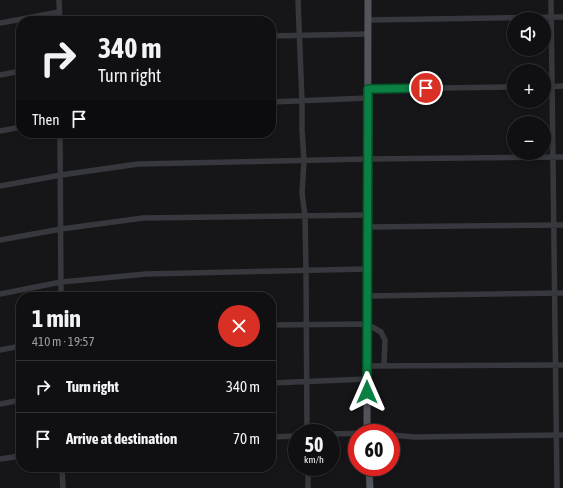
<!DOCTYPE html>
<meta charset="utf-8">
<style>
:root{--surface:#101012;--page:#1e1e20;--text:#f1f3f6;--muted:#9c9d9f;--line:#303032}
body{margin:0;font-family:"Asap Condensed",sans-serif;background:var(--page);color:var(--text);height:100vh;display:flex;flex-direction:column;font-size:15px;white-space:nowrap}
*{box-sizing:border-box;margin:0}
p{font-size:13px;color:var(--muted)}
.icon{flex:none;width:22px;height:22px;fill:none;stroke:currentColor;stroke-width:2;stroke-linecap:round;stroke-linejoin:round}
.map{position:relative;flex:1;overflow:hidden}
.side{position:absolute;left:16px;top:292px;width:260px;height:180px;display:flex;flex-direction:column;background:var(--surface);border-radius:16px;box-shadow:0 2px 6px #0003,0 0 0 1px var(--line)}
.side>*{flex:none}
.banner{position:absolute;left:16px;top:16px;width:260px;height:122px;border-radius:16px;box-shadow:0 2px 6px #0003,0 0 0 1px var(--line);background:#101012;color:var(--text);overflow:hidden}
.fabs{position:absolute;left:507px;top:12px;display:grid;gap:8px}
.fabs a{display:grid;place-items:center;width:44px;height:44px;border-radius:50%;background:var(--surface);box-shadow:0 2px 6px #0003,0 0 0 1px var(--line);font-size:20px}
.speed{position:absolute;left:288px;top:424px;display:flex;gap:8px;font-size:20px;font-weight:700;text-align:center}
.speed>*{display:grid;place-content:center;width:52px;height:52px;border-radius:50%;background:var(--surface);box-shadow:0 2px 6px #0003,0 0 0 1px var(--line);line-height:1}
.speed small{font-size:10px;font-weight:400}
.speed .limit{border:6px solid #d22;background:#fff;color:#111}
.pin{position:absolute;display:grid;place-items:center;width:34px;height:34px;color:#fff;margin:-17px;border:2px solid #fff;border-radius:50%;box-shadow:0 1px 4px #0007}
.me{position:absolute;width:44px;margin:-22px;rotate:0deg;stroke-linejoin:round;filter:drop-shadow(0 0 3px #0008)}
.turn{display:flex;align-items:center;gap:14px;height:84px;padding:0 16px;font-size:18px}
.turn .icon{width:52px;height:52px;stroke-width:2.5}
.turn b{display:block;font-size:28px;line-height:34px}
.then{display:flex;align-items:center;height:38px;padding:0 16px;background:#0003;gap:8px;font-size:15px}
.round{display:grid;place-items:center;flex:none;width:42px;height:42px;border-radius:21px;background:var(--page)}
.summary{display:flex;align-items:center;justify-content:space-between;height:68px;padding:0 16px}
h1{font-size:24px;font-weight:700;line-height:30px}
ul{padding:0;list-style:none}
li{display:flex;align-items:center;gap:12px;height:52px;padding:0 16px;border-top:1px solid var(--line)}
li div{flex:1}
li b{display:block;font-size:15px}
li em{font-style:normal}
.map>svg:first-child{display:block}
</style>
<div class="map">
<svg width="563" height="488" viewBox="0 0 563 488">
<rect width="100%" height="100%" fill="#161618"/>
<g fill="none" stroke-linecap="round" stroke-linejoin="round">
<path stroke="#37383d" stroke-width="5.5" d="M59,0l1,21
M298,0l4,101v29l2,31 -2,32 3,23 1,56 1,161
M551,0l6,488
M368,20l195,-3
M0,23l59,-11
M271,36l97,-2
M0,75l21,-4
M544,87l19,-1
M368,89l146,-2
M271,102l97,-4
M0,131l21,-4
M60,133l1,164
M0,186l61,-11 77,-11 230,-5 195,-2
M368,227l195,-2
M0,240l61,-11 82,-11 225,-3
M0,294l61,-12 85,-8 222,-5
M367,296l196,-3
M271,325l96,-1 14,8 4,8 -1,26
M0,350l21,-4
M367,366l196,-1
M271,383l96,-4
M0,404l21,-4
M331,434l43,-1
M391,435l24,2 148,-2
M271,437l26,-1
M0,459l21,-3
M62,467l1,21
M308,467v21"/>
<path stroke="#53555c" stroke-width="7" d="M367,433l1,-433
M369,467l1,21"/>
</g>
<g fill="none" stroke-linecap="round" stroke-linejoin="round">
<defs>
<path id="route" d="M367,392l1,-303 58,-1"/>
</defs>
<use href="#route" stroke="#07532c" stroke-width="10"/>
<use href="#route" stroke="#0b8043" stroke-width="7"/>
</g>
</svg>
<div class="fabs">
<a><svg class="icon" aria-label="sound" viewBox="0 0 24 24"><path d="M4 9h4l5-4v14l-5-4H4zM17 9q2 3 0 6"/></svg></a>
<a>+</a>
<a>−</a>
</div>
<div class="speed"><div>50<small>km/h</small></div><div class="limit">60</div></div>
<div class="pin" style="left:426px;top:88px;background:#d93025"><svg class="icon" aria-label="arrive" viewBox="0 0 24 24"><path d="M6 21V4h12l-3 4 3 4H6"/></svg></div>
<svg class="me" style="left:367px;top:392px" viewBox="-20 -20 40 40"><path d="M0-17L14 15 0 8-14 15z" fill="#0b8043" stroke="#fff" stroke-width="4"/></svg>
<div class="banner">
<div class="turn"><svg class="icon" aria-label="right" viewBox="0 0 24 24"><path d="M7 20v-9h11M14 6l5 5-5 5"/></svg><div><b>340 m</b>Turn right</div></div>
<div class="then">Then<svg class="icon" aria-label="arrive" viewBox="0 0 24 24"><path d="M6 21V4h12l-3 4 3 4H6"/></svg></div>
</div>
<section class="side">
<div class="summary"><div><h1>1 min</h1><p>410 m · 19:57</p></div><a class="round" style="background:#d93025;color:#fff"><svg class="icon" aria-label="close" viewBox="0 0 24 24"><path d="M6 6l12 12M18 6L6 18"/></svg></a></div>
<ul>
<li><svg class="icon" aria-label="right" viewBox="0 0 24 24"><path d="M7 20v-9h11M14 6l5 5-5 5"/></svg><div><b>Turn right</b></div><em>340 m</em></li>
<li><svg class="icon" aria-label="arrive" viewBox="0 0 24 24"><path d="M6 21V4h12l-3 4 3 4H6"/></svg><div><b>Arrive at destination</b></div><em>70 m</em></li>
</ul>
</section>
</div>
